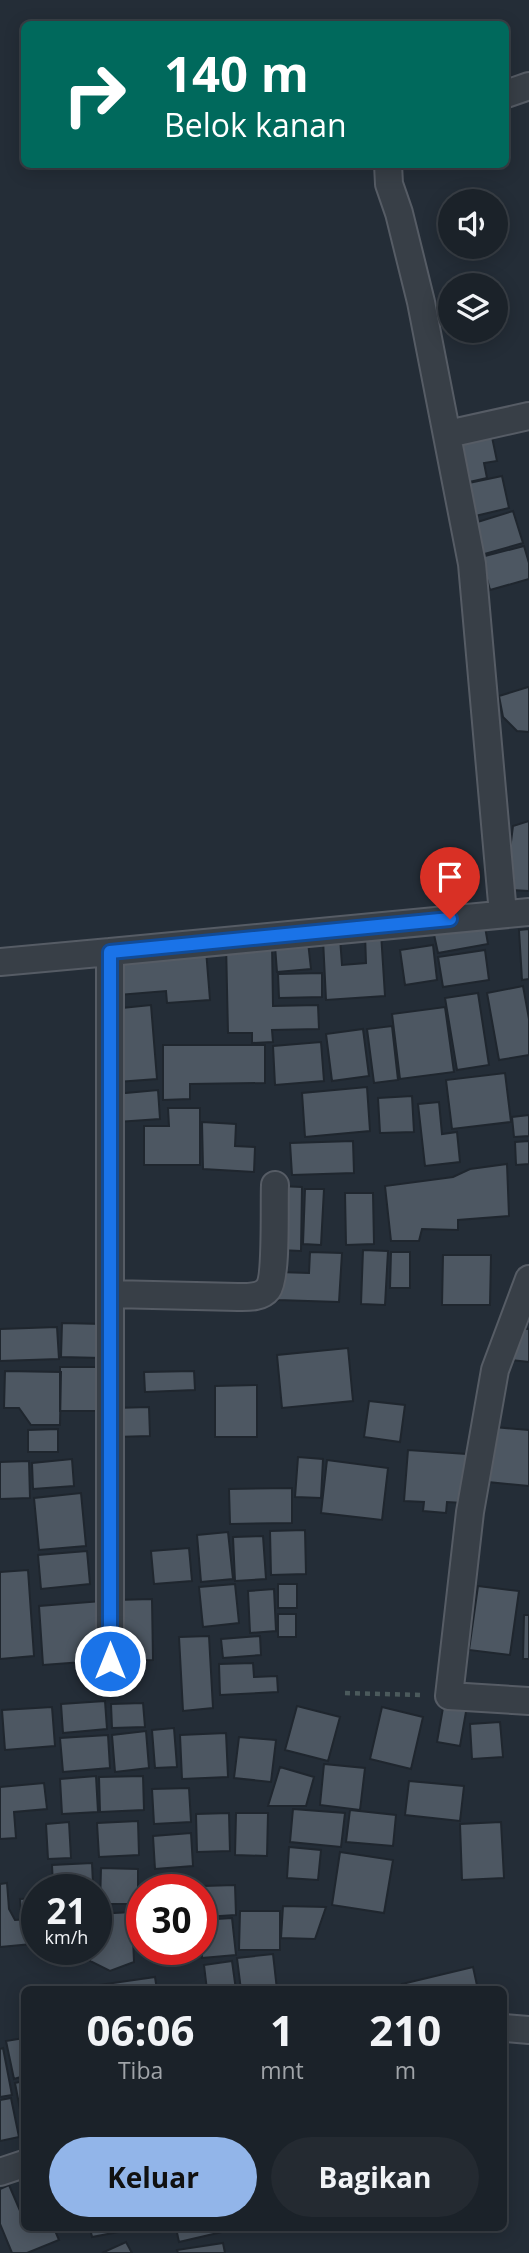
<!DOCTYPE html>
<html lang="id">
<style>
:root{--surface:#1b2229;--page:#242a31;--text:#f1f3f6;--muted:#a0a4a8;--line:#393f46;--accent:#92b5e9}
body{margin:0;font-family:"Open Sans",sans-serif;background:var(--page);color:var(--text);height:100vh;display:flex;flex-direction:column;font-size:26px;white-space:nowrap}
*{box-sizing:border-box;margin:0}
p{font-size:23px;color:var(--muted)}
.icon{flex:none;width:38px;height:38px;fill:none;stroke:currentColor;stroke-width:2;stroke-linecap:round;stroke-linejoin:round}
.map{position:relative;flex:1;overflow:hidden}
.details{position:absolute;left:21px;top:1986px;width:486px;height:245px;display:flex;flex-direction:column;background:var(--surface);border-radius:10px;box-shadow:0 4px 18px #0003,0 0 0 2px var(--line)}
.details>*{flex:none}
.guide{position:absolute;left:21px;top:21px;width:488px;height:147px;border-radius:10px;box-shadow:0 4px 18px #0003,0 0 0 2px var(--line);background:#00695c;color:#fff;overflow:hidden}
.controls{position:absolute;left:438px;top:189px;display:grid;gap:14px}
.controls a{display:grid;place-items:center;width:70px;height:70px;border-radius:50%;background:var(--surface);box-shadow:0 4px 18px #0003,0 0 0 2px var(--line);font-size:35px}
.speed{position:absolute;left:21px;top:1874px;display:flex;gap:14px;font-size:35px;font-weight:700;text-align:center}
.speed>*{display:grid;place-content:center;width:91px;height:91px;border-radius:50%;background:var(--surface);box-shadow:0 4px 18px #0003,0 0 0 2px var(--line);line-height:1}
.speed small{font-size:18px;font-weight:400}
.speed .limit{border:10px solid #d22;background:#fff;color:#111}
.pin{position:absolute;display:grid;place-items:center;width:60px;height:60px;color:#fff;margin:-72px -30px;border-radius:50% 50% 50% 0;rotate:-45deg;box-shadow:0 0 7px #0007}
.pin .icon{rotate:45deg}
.me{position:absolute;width:77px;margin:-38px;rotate:0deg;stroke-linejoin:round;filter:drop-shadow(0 0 5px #0008)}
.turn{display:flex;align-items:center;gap:24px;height:147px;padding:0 28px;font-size:32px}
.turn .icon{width:91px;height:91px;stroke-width:2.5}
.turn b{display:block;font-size:49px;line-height:60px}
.eta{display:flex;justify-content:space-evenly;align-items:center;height:119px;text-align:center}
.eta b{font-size:42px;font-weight:700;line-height:49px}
.action{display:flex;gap:14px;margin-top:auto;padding:14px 28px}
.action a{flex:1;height:80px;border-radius:42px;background:var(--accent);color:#111;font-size:28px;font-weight:700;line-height:80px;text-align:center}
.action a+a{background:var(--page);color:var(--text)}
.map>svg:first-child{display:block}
</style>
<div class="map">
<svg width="529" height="2253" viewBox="0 0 529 2253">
<rect width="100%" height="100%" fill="#242d37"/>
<path fill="#4d5762" stroke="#1f262e" stroke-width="2" d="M492,437l5,24 -13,2 3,15 -22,5 -8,-39z
M502,476l7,32 -38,9 -7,-33z
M513,511l10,32 -42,12 -10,-31z
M524,546l5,17v16l-39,11 -9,-33z
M528,687h1v45l-12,-1 -14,-14 -4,-21z
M529,821v70l-18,-1 -1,-40 3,-24z
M484,921l4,23 -50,9 -5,-23z
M529,929v50l-7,1 -3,-50z
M381,933l4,63 -59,4 -3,-61 17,-1 2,27 24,-2 -1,-29z
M308,942l3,27 -34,3 -2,-26z
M226,943h46l1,63 45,-1 1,24 -47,1 1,12 -21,1v-10h-24z
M433,945l4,35 -32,5 -5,-35z
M206,950l4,50 -43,3 -1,-12 -48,4 -2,-38z
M485,950l4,30 -46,7 -5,-30z
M322,973v24l-43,1 -1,-24z
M523,986l6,33v36l-30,5 -12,-67z
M478,993l11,72 -32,5 -12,-72z
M151,1005l6,74 -40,3 -5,-73z
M445,1007l9,65 -54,7 -8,-65z
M392,1026l6,54 -24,3 -7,-54z
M363,1029l6,47 -37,5 -6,-47z
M321,1042l3,39 -49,4 -2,-39z
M163,1045h102v38l-75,1v15l-27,1z
M505,1073l6,49 -59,7 -6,-49z
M367,1087l3,44 -65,6 -3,-44z
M158,1090l2,29 -43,3 -2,-28z
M412,1096l2,36 -34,1 -2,-35z
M439,1102l3,32 15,-2 3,30 -35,4 -7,-62z
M168,1108h32v57h-56v-39h25z
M529,1115v21l-15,1 -2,-20z
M202,1122l34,2 -1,22 20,1 -1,25 -51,-3z
M353,1141l1,32 -62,2 -2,-32z
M529,1141v23l-13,1 -1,-23z
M507,1164l2,52 -51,4v10l-36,-1 -3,12h-28l-6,-55 68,-9 17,-8z
M280,1186l22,1 -1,64 -22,-1z
M305,1189h19l-3,56 -18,-1z
M345,1193h28l1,51 -28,1z
M363,1250l25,1 -3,54 -24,-1z
M310,1252l32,1 -3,49 -62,-2 1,-28 31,1z
M391,1252h19v36h-20z
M443,1255h48l-1,50h-48z
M62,1323l41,1 -1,34 -41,-1z
M57,1327l2,32 -59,2v-32z
M514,1328l15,1v33l-18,-2z
M348,1348l5,53 -71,7 -5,-53z
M60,1367h36v44h-36z
M5,1371l56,1 -1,53h-29l-12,-17h-15z
M194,1371l1,19 -50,2 -1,-20z
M257,1385v52h-42v-51z
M369,1401l36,4 -5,37 -36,-5z
M149,1407l1,29 -35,1 -1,-29z
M494,1427l35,3v56l-41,-4z
M58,1429v23h-30v-22z
M408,1450l59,4 -3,49 -17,-1 -1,11 -23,-2 1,-9 -20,-1z
M298,1457l25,2 -2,39 -26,-1z
M72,1459l2,27 -41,3 -1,-26z
M327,1460l61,8 -6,52 -61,-7z
M29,1461l1,37 -30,1v-37z
M292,1488v35l-62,1 -1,-35z
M81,1493l5,53 -47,4 -5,-52z
M305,1530l1,44 -35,1 -1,-44z
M228,1532l5,47 -32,3 -4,-47z
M263,1536l3,43 -31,2 -2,-44z
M189,1548l3,33 -38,3 -3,-33z
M87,1551l3,33 -49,5 -3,-34z
M28,1570l6,86 -34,3v-87z
M235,1584l4,39 -36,4 -4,-40z
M278,1584h19v24h-19z
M478,1586l41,5 -9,64 -41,-5z
M274,1589l2,42 -26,2 -2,-42z
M152,1599l1,61 -38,1v-61z
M102,1601l3,40 -23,2 1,19 -40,3 -4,-59z
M278,1614h18v23h-18z
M524,1615h5v44h-6z
M209,1636l4,72 -30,3 -4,-74z
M260,1636l1,19 -38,3 -2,-19z
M253,1663l1,14 23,-1 1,16 -58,3 -1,-31z
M105,1701l2,28 -44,4 -2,-29z
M444,1702l23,4 -7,40 -23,-4z
M143,1703l2,24 -33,1 -1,-24z
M297,1706l43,11 -12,44 -43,-11z
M52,1707l3,39 -50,4 -3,-40z
M382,1707l41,10 -12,52 -41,-10z
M500,1722l3,35 -31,2 -2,-35z
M174,1728l3,39 -22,1 -3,-38z
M146,1731l3,37 -34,4 -3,-37z
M226,1733l2,44 -46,2 -2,-44z
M108,1735l2,33 -47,4 -3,-34z
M239,1737l37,3 -5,42 -37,-4z
M324,1764l41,4 -5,42 -40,-5z
M280,1767l34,10 -8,29h-38z
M96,1776l2,36 -36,2 -2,-35z
M143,1776l1,34 -44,2 -1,-35z
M409,1781l55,5 -4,35 -55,-6z
M44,1783l3,26 -33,3 2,26 -16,1v-52z
M189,1788l2,34 -37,2 -2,-35z
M293,1809l52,4 -4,34 -51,-5z
M350,1810l46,5 -3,31 -47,-4z
M229,1813l1,38 -33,1 -1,-38z
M236,1813h32l-1,43 -32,-1z
M138,1821l1,34 -40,2 -2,-34z
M69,1822l2,36 -23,1 -2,-35z
M501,1822l3,56 -42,2 -2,-56z
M191,1833l2,33 -38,3 -2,-33z
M289,1847l32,3 -3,30 -31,-2z
M340,1852l53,8 -9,53 -52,-8z
M92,1863l1,21 -40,2 -1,-21z
M101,1868l37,1v35h-38z
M7,1883l2,26 6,11 15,-1 2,25 -32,3v-63z
M235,1885l1,30 -32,2 -1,-31z
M96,1887l1,16 -1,-13h-37z
M37,1898v27l-7,-14 -9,1 -1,-13z
M283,1906l43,1 -11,32 -34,-1z
M240,1911h40v39h-41z
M132,1912l2,50 -24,9 -20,-10v-11h6v-36z
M232,1918l4,37 -34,3 -1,-38z
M273,1954l4,36h-36l-4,-32z
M232,1961l4,29h-29l-3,-25z
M473,1967l5,23h-74l-2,-6z
M155,1977l2,13h-57l-1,-5z
M24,2038v38l-10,3 -8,-38z
M3,2048l9,47 -12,2v-48z
M24,2081v49l-9,-47z
M11,2098l8,39 -19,4v-41z
M9,2185l15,35v8h30l5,12 -32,13h-15l-12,-29v-35z
M90,2228h49l-47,9z
M176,2228h45l1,4 -43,10z
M126,2242l6,11h-30z
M223,2243l2,10h-47l-1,-3z"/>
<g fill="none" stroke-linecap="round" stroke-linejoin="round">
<defs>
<path id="street" d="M506,94l23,-8
M388,164l1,20 10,29 22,89 51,262 31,350
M448,434l81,-18
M0,962l110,-10
M529,1279l-34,91 -25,142 -21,184 80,5
M111,1294l127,3c10,0 23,1 30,-8 9,-12 6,-85 7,-104
M110,1661v-709l419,-40
M504,2028l25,2
M0,2172l24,-8"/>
</defs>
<use href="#street" stroke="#565c65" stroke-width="30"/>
<path stroke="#4b5a5c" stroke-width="4.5" stroke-dasharray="5 5" stroke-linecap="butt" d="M345,1693l75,2"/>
<use href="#street" stroke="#383f47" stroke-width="26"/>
</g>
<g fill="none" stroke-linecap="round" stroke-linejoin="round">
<defs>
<path id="route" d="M110,1661v-709l340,-33"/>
</defs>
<use href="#route" stroke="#114b97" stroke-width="18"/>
<use href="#route" stroke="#1a73e8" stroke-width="12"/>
</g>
</svg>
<div class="controls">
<a><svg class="icon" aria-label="sound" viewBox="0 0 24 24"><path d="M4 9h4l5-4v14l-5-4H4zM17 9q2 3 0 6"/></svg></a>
<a><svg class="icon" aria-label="layers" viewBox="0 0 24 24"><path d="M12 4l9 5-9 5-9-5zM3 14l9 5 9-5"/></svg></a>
</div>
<div class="speed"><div>21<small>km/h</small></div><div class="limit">30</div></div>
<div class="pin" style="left:450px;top:919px;background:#d93025"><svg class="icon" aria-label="arrive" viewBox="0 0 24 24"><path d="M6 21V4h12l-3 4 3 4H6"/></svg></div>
<svg class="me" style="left:110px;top:1661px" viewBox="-20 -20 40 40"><circle r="17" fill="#1a73e8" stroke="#fff" stroke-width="3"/><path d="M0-11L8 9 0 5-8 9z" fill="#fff"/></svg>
<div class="guide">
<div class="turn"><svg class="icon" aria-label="right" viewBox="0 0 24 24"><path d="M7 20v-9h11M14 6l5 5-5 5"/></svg><div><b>140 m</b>Belok kanan</div></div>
</div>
<section class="details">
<div class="eta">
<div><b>06:06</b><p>Tiba</p></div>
<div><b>1</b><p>mnt</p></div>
<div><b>210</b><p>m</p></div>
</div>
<div class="action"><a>Keluar</a><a>Bagikan</a></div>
</section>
</div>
